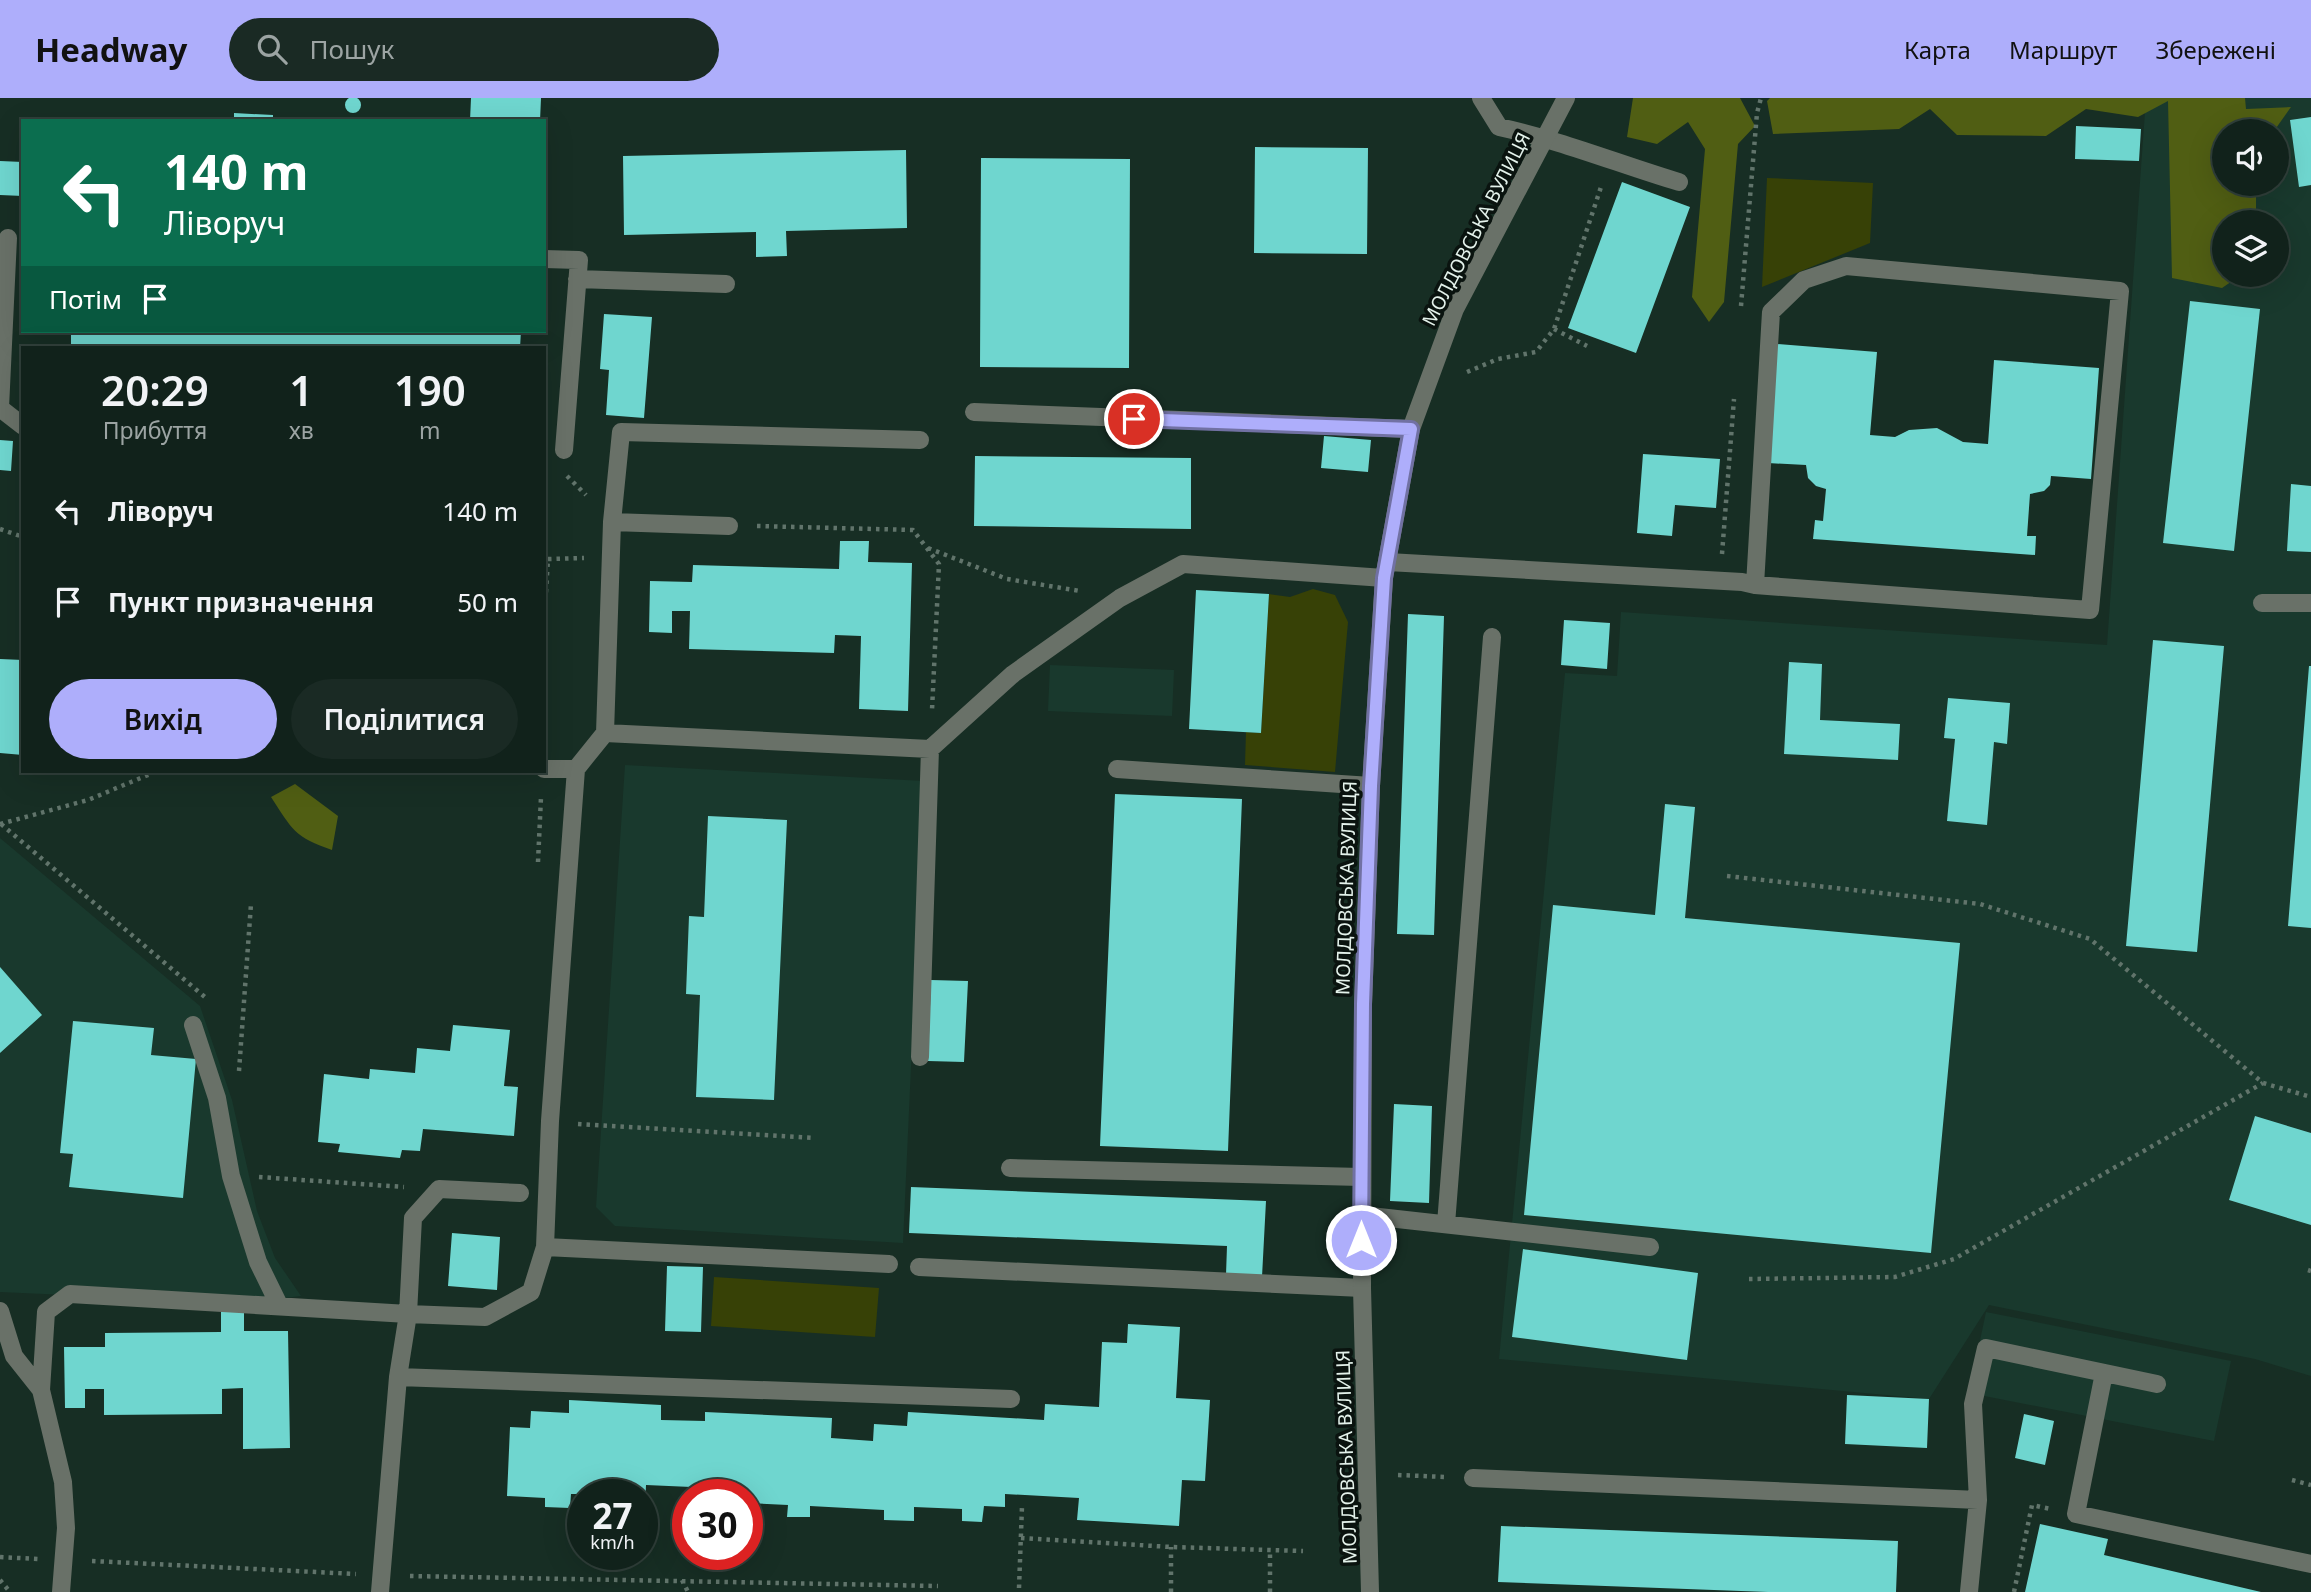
<!DOCTYPE html>
<html lang="uk">
<meta charset="utf-8">
<style>
:root{--surface:#11221b;--page:#1a2a24;--text:#f1f3f6;--muted:#9ca4a3;--line:#303f3a;--accent:#aeaefb}
body{margin:0;font-family:"Noto Sans",sans-serif;background:var(--page);color:var(--text);height:100vh;display:flex;flex-direction:column;font-size:26px;white-space:nowrap}
*{box-sizing:border-box;margin:0}
p{font-size:23px;color:var(--muted)}
.icon{flex:none;width:38px;height:38px;fill:none;stroke:currentColor;stroke-width:2;stroke-linecap:round;stroke-linejoin:round}
.map{position:relative;flex:1;overflow:hidden}
.details{position:absolute;left:21px;top:248px;width:525px;height:427px;display:flex;flex-direction:column;background:var(--surface);border-radius:0px;box-shadow:0 7px 28px #0002,0 0 0 2px var(--line)}
.details>*{flex:none}
.guide{position:absolute;left:21px;top:21px;width:525px;height:214px;border-radius:0px;box-shadow:0 7px 28px #0002,0 0 0 2px var(--line);background:#0b6e4f;color:#fff;overflow:hidden}
.controls{position:absolute;left:2212px;top:21px;display:grid;gap:14px}
.controls a{display:grid;place-items:center;width:77px;height:77px;border-radius:50%;background:var(--surface);box-shadow:0 7px 28px #0002,0 0 0 2px var(--line);font-size:35px}
.speed{position:absolute;left:567px;top:1381px;display:flex;gap:14px;font-size:35px;font-weight:700;text-align:center}
.speed>*{display:grid;place-content:center;width:91px;height:91px;border-radius:50%;background:var(--surface);box-shadow:0 7px 28px #0002,0 0 0 2px var(--line);line-height:1}
.speed small{font-size:18px;font-weight:400}
.speed .limit{border:10px solid #d22;background:#fff;color:#111}
.pin{position:absolute;display:grid;place-items:center;width:60px;height:60px;color:#fff;margin:-30px;border:4px solid #fff;border-radius:50%;box-shadow:0 2px 7px #0007}
.me{position:absolute;width:77px;margin:-38px;rotate:0deg;stroke-linejoin:round;filter:drop-shadow(0 0 5px #0008)}
.turn{display:flex;align-items:center;gap:24px;height:147px;padding:0 28px;font-size:32px}
.turn .icon{width:91px;height:91px;stroke-width:2.5}
.turn b{display:block;font-size:49px;line-height:60px}
.then{display:flex;align-items:center;height:66px;padding:0 28px;background:#0003;gap:14px;font-size:26px}
.eta{display:flex;justify-content:space-evenly;align-items:center;height:119px;text-align:center}
.eta b{font-size:42px;font-weight:600;line-height:49px}
.primary-button{display:flex;gap:14px;margin-top:auto;padding:14px 28px}
.primary-button a{flex:1;height:80px;border-radius:42px;background:var(--accent);color:#111;font-size:28px;font-weight:600;line-height:80px;text-align:center}
.primary-button a+a{background:var(--page);color:var(--text)}
ul{padding:0;list-style:none}
li{display:flex;align-items:center;gap:21px;height:91px;padding:0 28px}
li div{flex:1}
li b{display:block;font-size:26px}
li em{font-style:normal}
header{display:flex;align-items:center;gap:42px;box-sizing:border-box;height:98px;padding:0 35px;background:var(--accent);color:#111}
header strong{font-size:33px}
nav{display:flex;gap:38px;margin-inline-start:auto;font-size:24px}
.search{width:490px;height:63px;background:var(--page);display:flex;align-items:center;gap:18px;box-sizing:border-box;padding:0 24px;border-radius:38px;color:var(--muted);font-size:26px}
.map>svg:first-child{display:block}
</style>
<header>
<strong>Headway</strong>
<div class="search"><svg class="icon" aria-label="search" viewBox="0 0 24 24"><circle cx="10" cy="10" r="6"/><path d="M15 15l6 6"/></svg>Пошук</div>
<nav><a>Карта</a><a>Маршрут</a><a>Збережені</a></nav>
</header>
<div class="map">
<svg width="2311" height="1494" viewBox="0 0 2311 1494">
<rect width="100%" height="100%" fill="#172e24"/>
<path fill="#19392d" fill-rule="evenodd" d="M2146,0h165v1278l-56,-17 -266,-54 -60,94 -430,-40 66,-686 52,3 4,-64 486,33zM2224,33h53v53h-53zM2224,124h53v53h-53z
M1050,567l124,5 -2,46 -124,-5z
M625,667l299,16 -21,462 -288,-17 -19,-19z
M0,740l200,168 32,94 25,111 18,47 26,38 -58,7 -243,-11z
M1986,1214l245,49 -17,80 -245,-48z"/>
<path fill="#374106" d="M1767,80l106,5 -3,60 -108,44z
M1313,491l22,6 13,27 -13,150 -90,-7 1,-33 15,1 8,-139 21,3z
M714,1179l165,11 -4,49 -164,-11z"/>
<path fill="#505e13" d="M1633,0h107l15,28 -17,18 -14,158 -15,20 -17,-25 13,-148 -17,-27 -31,22 -30,-7z
M1770,0h475l1,11 45,-2 -17,24h-50v53h32v38h-32v53h17l-19,13 -50,-10 -4,-177 -30,16 -52,-8 -40,27 -89,-1 -27,-26 -31,20 -126,5 -6,-33z
M295,686l43,32 -6,34c-38,-13 -40,-21 -61,-53z"/>
<path fill="#6fd6cf" d="M345 7a8 8 0 1 1 16 0a8 8 0 1 1-16 0Z
M471,0h70l-1,23h-70z
M234,15l39,2v6h-39z
M72,19l33,2v2h-33z
M2311,19v68l-12,2 -9,-67z
M2076,28l65,3 -2,32 -64,-2z
M1255,49l113,1 -1,106 -113,-1z
M906,52l1,78 -121,3 1,25 -31,1v-25l-132,3 -1,-79z
M981,60l149,1 -1,209 -149,-1z
M0,63l23,1v34l-23,-1z
M1622,84l68,25 -54,146 -68,-25z
M2190,203l70,8 -26,242 -71,-8z
M604,216l48,3 -8,101 -38,-3 3,-45 -9,-1z
M71,233h450l-1,17h-449z
M1777,246l100,8 -7,83 25,2 14,-7 28,-2 26,14 25,2 6,-84 105,8 -8,111 -40,-3 -1,9 -6,6 -14,3 -3,42h9l-1,19 -222,-16 2,-19 8,1 3,-32 -10,-3 -8,-8 -2,-13 -38,-2z
M1324,338l47,4 -3,32 -47,-4z
M0,342l13,1 -2,30 -11,-1z
M1643,356l77,5 -4,49 -41,-3 -3,31 -35,-3z
M975,358l216,2v71l-217,-3z
M2291,386l20,2v66l-24,-1z
M840,443h29l-1,21 44,1 -4,148 -49,-2 2,-73 -26,-1 -1,18 -145,-4 1,-38h-18v22l-23,-1 1,-51 42,1 1,-17 146,4z
M1196,492l73,4 -8,139 -72,-4z
M1408,516l36,2 -10,319 -37,-1z
M1564,522l46,3 -3,46 -46,-4z
M2153,542l71,6 -27,306 -71,-6z
M0,561l23,1v95l-23,-2z
M1789,564l33,2 -2,56 80,4 -2,36 -114,-6z
M2309,568h2v262l-23,-2z
M1948,600l62,5 -3,41 -13,-2 -7,83 -40,-4 8,-82 -11,-1z
M1115,696l127,5 -14,352 -128,-5z
M1665,706l30,3 -10,111 275,25 -29,310 -407,-38 29,-310 102,10z
M708,718l79,4 -13,280 -78,-3 4,-102 -14,-1 3,-78 15,1z
M0,869l42,48 -42,38z
M931,882l37,1 -4,81 -36,-1z
M73,923l81,7 -3,27 45,4 -13,139 -114,-11 4,-33 -13,-1z
M453,927l57,5 -6,56 14,1 -4,49 -91,-7 -3,22 -18,-1 -2,8 -62,-6 2,-8 -22,-2 6,-68 45,5 1,-10 45,4 2,-25 33,3z
M1394,1006l38,2 -3,97 -39,-2z
M2255,1018l56,17v92l-82,-25z
M911,1089l355,14 -4,76 -36,-2 1,-29 -318,-13z
M452,1135l48,4 -3,53 -49,-4z
M1523,1151l175,24 -11,87 -175,-23z
M667,1168l36,1 -2,65 -36,-1z
M244,1211v22h44l2,117 -47,1v-61l-21,1v25l-118,1v-26h-19v19h-20l-1,-61h41v-14l116,-1v-22z
M1128,1226l52,3 -4,71 34,2 -5,81 -23,-1 -3,46 -102,-6 2,-22 -74,-4v13l-21,-1 -2,16 -20,-1v-12l-48,-2v14l-30,-1v-10l-74,-4v11h-23l1,-12 -41,-2v-9h-33v-6l-68,-3 -1,26h-3v-17h-71l-1,14 -25,-1v-9l-38,-2 3,-69 20,1 1,-17 38,2v-13l92,5v15l44,1v-9l127,6 -1,20 42,3 1,-17 33,2 1,-14 136,8 1,-16 54,3 3,-65 25,1z
M1847,1297l82,4 -2,49 -82,-4z
M2024,1316l30,7 -9,44 -30,-7z
M2040,1426l68,15 -4,16 157,37h-236z
M1501,1428l397,15 -2,51h-128l-270,-10z"/>
<g fill="none" stroke-linecap="round" stroke-linejoin="round">
<path stroke="#61746b" stroke-width="4.5" stroke-dasharray="3.5 5" stroke-linecap="butt" d="M1741,208l16,-193 4,-15
M1554,231l33,17
M1467,274l31,-13 38,-7 18,-23 47,-142
M567,378l19,19
M757,428l156,4 26,34 -7,146
M0,431l23,8
M928,450l79,31 73,12
M1722,456l12,-155
M544,461h4l-4,65
M548,461l36,-1
M0,726l88,-24 67,-28
M1,726l205,174
M538,764l3,-65
M1727,778l253,28 110,35 173,144 48,14
M239,973l12,-167
M578,1026l237,14
M259,1079l145,10
M2308,1172l3,1
M1749,1181l146,-2 59,-18 309,-176
M1398,1377l48,2
M2292,1382l19,5
M1021,1440l150,9 132,4
M0,1459l38,2
M92,1463l264,13
M410,1478l528,10
M0,1482l10,12
M682,1482l6,12
M1019,1490l3,-82
M1171,1494v-45
M1270,1494v-42
M2014,1494l18,-87 19,4"/>
<path stroke="#697168" stroke-width="18" d="M1481,0l18,29c61,13 120,37 180,55
M8,140l-8,170 23,18
M544,161l35,1 -15,190
M577,181l149,5
M974,314l437,17
M612,424l9,-90 299,8
M1388,464l354,20 13,3 335,25 30,-319 -274,-25 -42,14 -33,32 -16,273
M2262,505h49
M605,635l7,-211 117,4
M544,671h32
M1117,671l254,17
M193,927l24,73 14,78 27,86 21,43
M920,959l10,-308
M1010,1070l351,9
M1361,1117l289,32
M1446,1126l46,-587
M545,1149l344,17
M919,1169l443,21
M0,1213l14,45 27,34 22,92 3,46 -5,64
M2104,1275l-28,141 235,50
M398,1279l613,22
M41,1292l5,-78 24,-18 338,20 5,-96 26,-29 81,4
M1473,1380l505,22 -9,92
M1978,1402l-5,-96 13,-56 171,36
M380,1494l18,-215 10,-63 77,3 46,-25 14,-45 5,-126 26,-352 29,-36 325,16 83,-75 107,-76 63,-34 201,14"/>
<path stroke="#697168" stroke-width="18" d="M1370,1494l-8,-304 1,-283 8,-219 13,-208 27,-149 44,-120 111,-211"/>
</g>
<g fill="none" stroke-linecap="round" stroke-linejoin="round">
<defs>
<path id="route" d="M1134,321l277,10 -27,149 -13,208 -8,218 -2,236"/>
</defs>
<use href="#route" stroke="#7171a3" stroke-width="18"/>
<use href="#route" stroke="#aeaefb" stroke-width="12"/>
</g>
<g text-anchor="middle" stroke-width="7" stroke-linejoin="round" paint-order="stroke">
<g font-size="19" fill="#e4f2eb" stroke="#0a130f">
<text transform="translate(1476 131) rotate(-63)" y="7">МОЛДОВСЬКА ВУЛИЦЯ</text>
<text transform="translate(1346 790) rotate(-88)" y="7">МОЛДОВСЬКА ВУЛИЦЯ</text>
<text transform="translate(1346 1359) rotate(-92)" y="7">МОЛДОВСЬКА ВУЛИЦЯ</text>
</g>
</g>
</svg>
<div class="controls">
<a><svg class="icon" aria-label="sound" viewBox="0 0 24 24"><path d="M4 9h4l5-4v14l-5-4H4zM17 9q2 3 0 6"/></svg></a>
<a><svg class="icon" aria-label="layers" viewBox="0 0 24 24"><path d="M12 4l9 5-9 5-9-5zM3 14l9 5 9-5"/></svg></a>
</div>
<div class="speed"><div>27<small>km/h</small></div><div class="limit">30</div></div>
<div class="pin" style="left:1134px;top:321px;background:#d93025"><svg class="icon" aria-label="arrive" viewBox="0 0 24 24"><path d="M6 21V4h12l-3 4 3 4H6"/></svg></div>
<svg class="me" style="left:1361px;top:1142px" viewBox="-20 -20 40 40"><circle r="17" fill="#aeaefb" stroke="#fff" stroke-width="3"/><path d="M0-11L8 9 0 5-8 9z" fill="#fff"/></svg>
<div class="guide">
<div class="turn"><svg class="icon" aria-label="left" viewBox="0 0 24 24"><path d="M17 20v-9H6M10 6l-5 5 5 5"/></svg><div><b>140 m</b>Ліворуч</div></div>
<div class="then">Потім<svg class="icon" aria-label="arrive" viewBox="0 0 24 24"><path d="M6 21V4h12l-3 4 3 4H6"/></svg></div>
</div>
<section class="details">
<div class="eta">
<div><b>20:29</b><p>Прибуття</p></div>
<div><b>1</b><p>хв</p></div>
<div><b>190</b><p>m</p></div>
</div>
<ul>
<li><svg class="icon" aria-label="left" viewBox="0 0 24 24"><path d="M17 20v-9H6M10 6l-5 5 5 5"/></svg><div><b>Ліворуч</b></div><em>140 m</em></li>
<li><svg class="icon" aria-label="arrive" viewBox="0 0 24 24"><path d="M6 21V4h12l-3 4 3 4H6"/></svg><div><b>Пункт призначення</b></div><em>50 m</em></li>
</ul>
<div class="primary-button"><a>Вихід</a><a>Поділитися</a></div>
</section>
</div>
